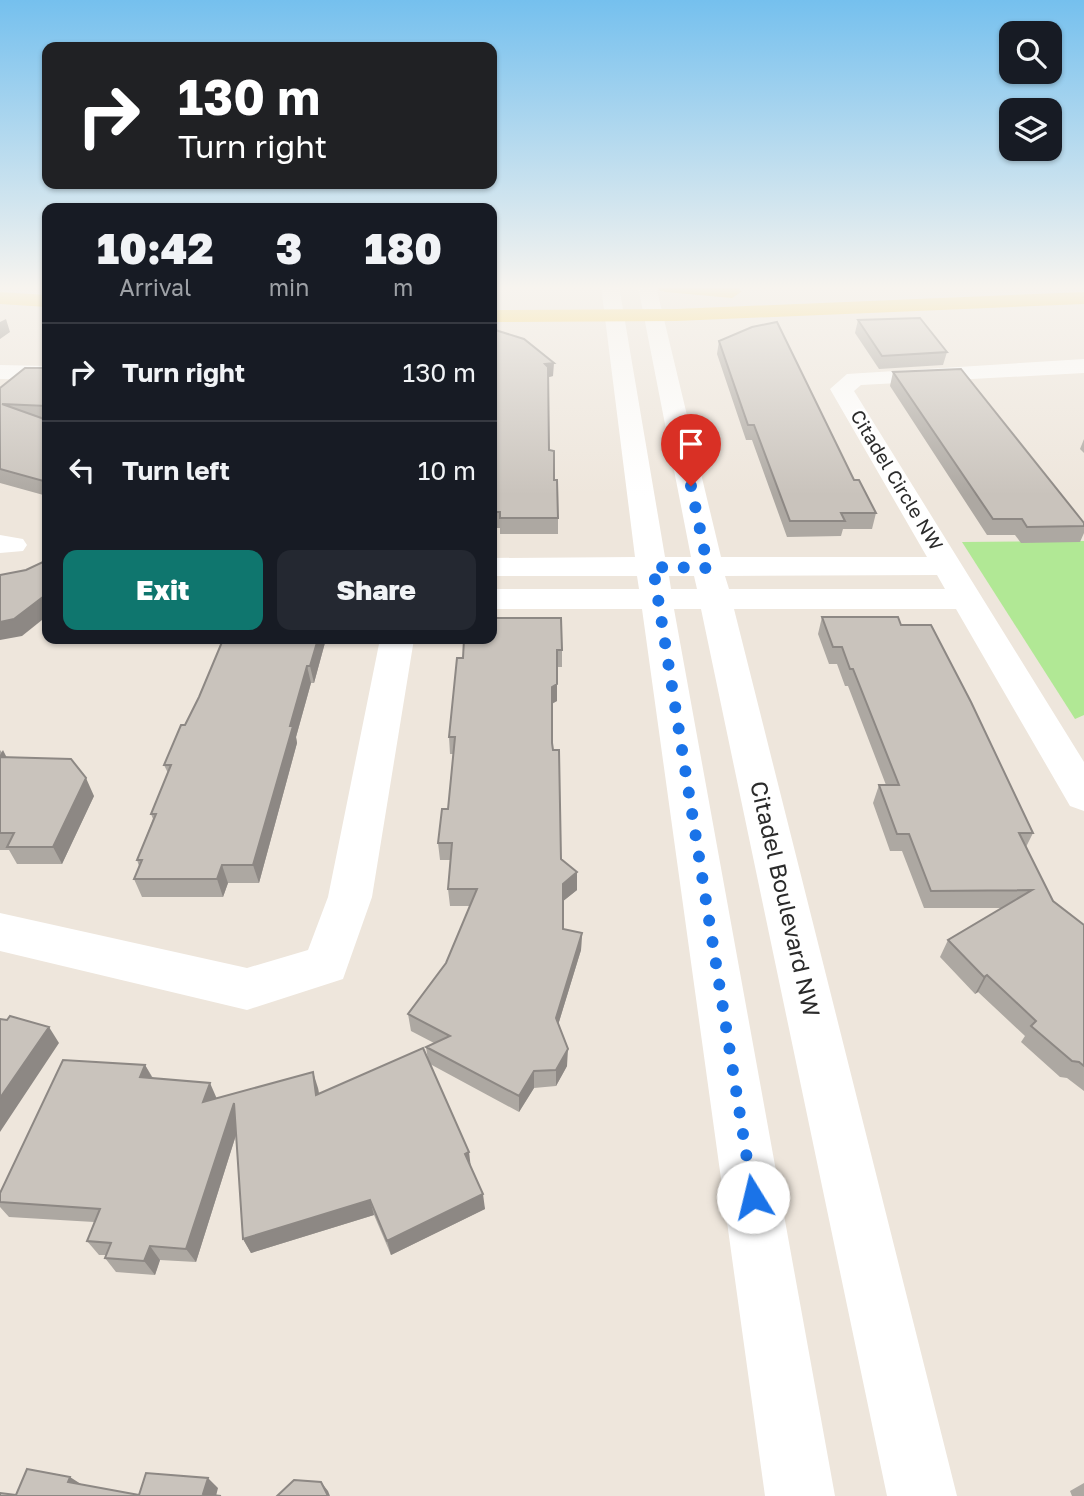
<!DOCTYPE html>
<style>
:root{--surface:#171b24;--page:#242831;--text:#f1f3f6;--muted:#9ea1a6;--line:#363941;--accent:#0f766e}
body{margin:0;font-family:"Golos Text",sans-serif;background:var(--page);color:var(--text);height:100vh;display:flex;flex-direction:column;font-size:26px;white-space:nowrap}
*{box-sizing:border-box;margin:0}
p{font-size:23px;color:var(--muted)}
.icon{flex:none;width:38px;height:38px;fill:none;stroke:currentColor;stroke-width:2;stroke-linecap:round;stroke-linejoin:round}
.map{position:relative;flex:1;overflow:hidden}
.side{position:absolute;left:42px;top:203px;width:455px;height:441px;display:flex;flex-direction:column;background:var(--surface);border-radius:14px;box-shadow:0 2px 5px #0004}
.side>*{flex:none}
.top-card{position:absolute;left:42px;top:42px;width:455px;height:147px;border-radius:14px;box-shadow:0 2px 5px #0004;background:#202124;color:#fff;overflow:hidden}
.fabs{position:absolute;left:999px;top:21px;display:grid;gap:14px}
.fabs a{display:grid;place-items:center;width:63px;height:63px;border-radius:14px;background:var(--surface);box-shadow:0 2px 5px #0004;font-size:35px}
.pin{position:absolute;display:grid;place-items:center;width:60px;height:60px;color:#fff;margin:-72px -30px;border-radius:50% 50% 50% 0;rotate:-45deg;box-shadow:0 0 7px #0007}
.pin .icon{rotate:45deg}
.me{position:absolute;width:77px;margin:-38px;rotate:351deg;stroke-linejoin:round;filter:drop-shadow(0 0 5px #0008)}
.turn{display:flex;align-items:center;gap:24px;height:147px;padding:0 21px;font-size:32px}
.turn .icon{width:91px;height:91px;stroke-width:2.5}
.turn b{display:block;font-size:49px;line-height:60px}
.eta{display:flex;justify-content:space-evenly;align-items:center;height:119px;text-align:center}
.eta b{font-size:42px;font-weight:800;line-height:49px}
.cta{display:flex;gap:14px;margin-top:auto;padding:14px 21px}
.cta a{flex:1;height:80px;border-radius:14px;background:var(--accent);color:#fff;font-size:28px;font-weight:800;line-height:80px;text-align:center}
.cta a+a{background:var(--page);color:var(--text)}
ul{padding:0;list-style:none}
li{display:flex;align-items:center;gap:21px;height:98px;padding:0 21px;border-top:2px solid var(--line)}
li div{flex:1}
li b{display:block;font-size:26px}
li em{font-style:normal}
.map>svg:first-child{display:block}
</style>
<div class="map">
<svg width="1084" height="1496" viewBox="0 0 1084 1496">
<rect width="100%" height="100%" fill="#eee6dc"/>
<path fill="#b1e895" d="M1084,541v174l-9,4 -113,-177z"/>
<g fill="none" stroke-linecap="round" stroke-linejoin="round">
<path fill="#fff" fill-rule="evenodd" d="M601,286h18l46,271h26l-53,-271h18l65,271h206l-97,-168 17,-15 237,-15v14l-223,12 -7,6 230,371v49l-14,-5 -114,-197h-222l223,887h-70l-186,-887h-27l161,887h-70l-123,-887h-150v-20h147l-2,-13h-145v-18l143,-1zM937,575l8,14h-216l-4,-13zM669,576h25l3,13h-26z
M0,365l47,1v14l-47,-1z
M0,535l23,4 4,6 -4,6 -23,2z
M380,639h34l-42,258 -29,82 -96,31 -247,-59v-38l247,55 61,-18 20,-53z"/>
<path fill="#fad455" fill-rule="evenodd" d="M657,286l82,2 2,4 -9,6 -66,-6 -7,-2z
M0,292l47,3v12l-47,-3z
M1084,292v12l-408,17 -184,1v-12l184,-1z"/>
</g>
<path fill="#ada8a2" d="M858,320l89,32 -4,13 -64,4 -24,-36z
M492,329l61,47 -5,1 1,73 9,68v16h-58v-6h-8z
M719,341l135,139 22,33 -4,16h-29l-2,7 -54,1 -35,-97h-6l-29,-86z
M47,350v146l-47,-13v-95l44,-20z
M893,372l191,151v10l-4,9 -59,1 -6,-8h-28l-97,-149z
M1084,439v14l-4,-4z
M822,617l79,8 132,208 -7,14 27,54 31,24v166l-17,-13 -7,-1 -39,-35 4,-6 -47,-44 -3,2 -35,-37 8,-17 55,-32h-79l-22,-57h-12l-17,-48 6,-18h7l-38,-99h-3l-8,-22h-8l-11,-30z
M231,639h95l-12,44h-3l-15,54 1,6 -38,140h-31l-5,14h-81l-8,-18 5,-13 -2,-6 16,-41 -2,-5 17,-41 -4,-8z
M562,650v17h-5v34l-5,3v39l9,116 16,13v18l-14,11v28l19,4 -1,17 -23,75 9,41 -11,20 -22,2 -15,24 -89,-48 41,103 14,42 -94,46 -17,-40 -123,38 -8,-14 -7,-104 -40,127 -36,-2 -5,15 -39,-3 -11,-14 1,-3h-7l-12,-14 7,-19 -85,-5 -9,-10v-14l145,-128 8,13 64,20 101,-10 1,5 109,-33 -2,-13 8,-4 -23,-12 -3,-17 38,-51 24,-57h-20l-2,-17 2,-29h-10l-2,-17 10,-34 5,-55h-3l-1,-17 8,-79z
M0,750l6,7 88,39 -32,68h-45l-8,-14h-9z
M1084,1483v13h-12l-2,-5z"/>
<path fill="#8d8884" d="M6,319l4,13 -10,7v-17z
M554,363l-1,13 -8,2v-14z
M43,597l4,9v10l-25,20 -22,4v-18z
M318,639h8l-12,44 -4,-17z
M307,666l4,17 -15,54 1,6 -38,140 -6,-18 37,-139z
M557,684v17l-6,3 1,-17z
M3,750l9,18 -12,-9v-4z
M86,778l8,18 -32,68 -9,-17z
M222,865l6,18 -5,14 -6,-18z
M577,872v18l-15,12 1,-18z
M582,933l-1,17 -26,85 1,-17z
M987,975l-9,17 -3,2 9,-17z
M49,1027l10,16 -59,89v-34z
M568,1049l-1,17 -11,20v-16z
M145,1065l9,16 -14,-4z
M534,1071v17l-15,24v-16z
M313,1072l5,16 3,22 -5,-15z
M210,1083l7,16 -14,3z
M234,1103l7,16 -45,143 -10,-13z
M469,1152l2,16 -6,-14z
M483,1194l2,15 -94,46 -4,-14z
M370,1200l4,15 -123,38 -8,-14z
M150,1246l10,14 -5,15 -11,-14z
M70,1477l14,9 -16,-4z
M208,1478l10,10 -2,8 -13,-2z
M321,1482l7,9 2,5h-2z"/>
<path fill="#c9c3bc" stroke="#8d8884" stroke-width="2" d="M920,318l27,34 -65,4 -24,-36z
M777,322l77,158h5l17,33h-35l4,8h-55l-36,-96h-6l-29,-84 33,-14z
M492,329l32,10 30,24 -9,1 3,3 1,83 5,1v29h3l1,38h-58v-6h-8z
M47,350v56l-45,-2 45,16v62l-47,-13v-81l25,-20h19l1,-16z
M961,369l123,154v3l-57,1 -5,-8h-29l-100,-147z
M47,560v39l-4,-2 -29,22 -14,3v-47l26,-5z
M822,617h76l3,8h30l40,77 62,131h-14l34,68 31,24v141l-5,-4 -7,-1 -41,-35 5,-5 -49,-46 -3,2 -36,-37 84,-50 -101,1 -22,-57h-12l-18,-49h20l-46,-116h-3l-8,-22h-9z
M493,618h68l1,32h-5v34l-5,3v56l1,7h6l2,109 16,13 -14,12v45l19,4 -26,85 12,31 -12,21 -22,1 -15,25 -93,-49 24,-11 -42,-22 38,-51 31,-74h-29l4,-46h-14l4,-34h6l7,-72h-6l8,-79h6l1,-19h28z
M231,639h87l-8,27h-3l-17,60h3l-40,139h-31l-5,14h-83l8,-19h-5l19,-46h-5l20,-49h-7l17,-40h4l14,-28 23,-55h8z
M0,757l71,2 15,19 -33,69h-46l7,-14h-14z
M10,1016l39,11 -49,71v-79l7,1z
M423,1048l46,104 -4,2 18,40 -96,47 -17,-41 -127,39 -9,-136 -48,146 -36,-3 -6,15 -39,-3 6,-15 -24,-2 13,-32 -100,-7v-9l63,-133 82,5 -5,12 70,6 -7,19 110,-30 3,23z
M27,1469l43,8 -2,5 71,13 7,-22 62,5 -5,16 18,2h-221v-3l16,2z
M294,1480l27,2 7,14h-51z"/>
<linearGradient id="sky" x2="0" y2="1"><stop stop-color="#75c0ee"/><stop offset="0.58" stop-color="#f7f4ef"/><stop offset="1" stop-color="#f7f4ef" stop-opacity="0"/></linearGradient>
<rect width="1084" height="495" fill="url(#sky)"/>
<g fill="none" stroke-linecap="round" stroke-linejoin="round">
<path stroke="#1a73e8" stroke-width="12" stroke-dasharray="0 21.6" d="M691,486l17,82 -55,-1 100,630"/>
</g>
<g text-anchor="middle" stroke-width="5" stroke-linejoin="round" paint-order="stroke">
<g font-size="19" fill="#2b2b2b" stroke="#fff">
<text transform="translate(897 480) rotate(59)" y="7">Citadel Circle NW</text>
</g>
<g font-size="23" fill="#2b2b2b" stroke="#fff">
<text transform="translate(785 899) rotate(77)" y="8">Citadel Boulevard NW</text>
</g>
</g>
</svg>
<div class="fabs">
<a><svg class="icon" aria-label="search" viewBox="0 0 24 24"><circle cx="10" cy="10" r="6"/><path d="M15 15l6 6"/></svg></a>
<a><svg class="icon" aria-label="layers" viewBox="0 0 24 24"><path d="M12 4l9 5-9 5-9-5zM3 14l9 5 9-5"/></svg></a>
</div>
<div class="pin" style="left:691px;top:486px;background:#d93025"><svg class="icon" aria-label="arrive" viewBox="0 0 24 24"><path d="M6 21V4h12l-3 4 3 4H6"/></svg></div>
<svg class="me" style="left:753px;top:1197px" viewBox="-20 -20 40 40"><circle r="19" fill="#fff"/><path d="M0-13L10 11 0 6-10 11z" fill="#1a73e8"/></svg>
<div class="top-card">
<div class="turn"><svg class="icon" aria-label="right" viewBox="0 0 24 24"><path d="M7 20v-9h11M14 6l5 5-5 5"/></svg><div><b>130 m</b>Turn right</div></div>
</div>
<section class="side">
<div class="eta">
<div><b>10:42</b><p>Arrival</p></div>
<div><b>3</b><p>min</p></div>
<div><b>180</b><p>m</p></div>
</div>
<ul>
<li><svg class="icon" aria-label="right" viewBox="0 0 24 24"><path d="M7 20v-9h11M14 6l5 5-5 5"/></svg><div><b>Turn right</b></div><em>130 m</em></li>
<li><svg class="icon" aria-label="left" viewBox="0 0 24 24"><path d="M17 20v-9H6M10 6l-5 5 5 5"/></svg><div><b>Turn left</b></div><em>10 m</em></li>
</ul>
<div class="cta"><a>Exit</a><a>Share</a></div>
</section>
</div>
